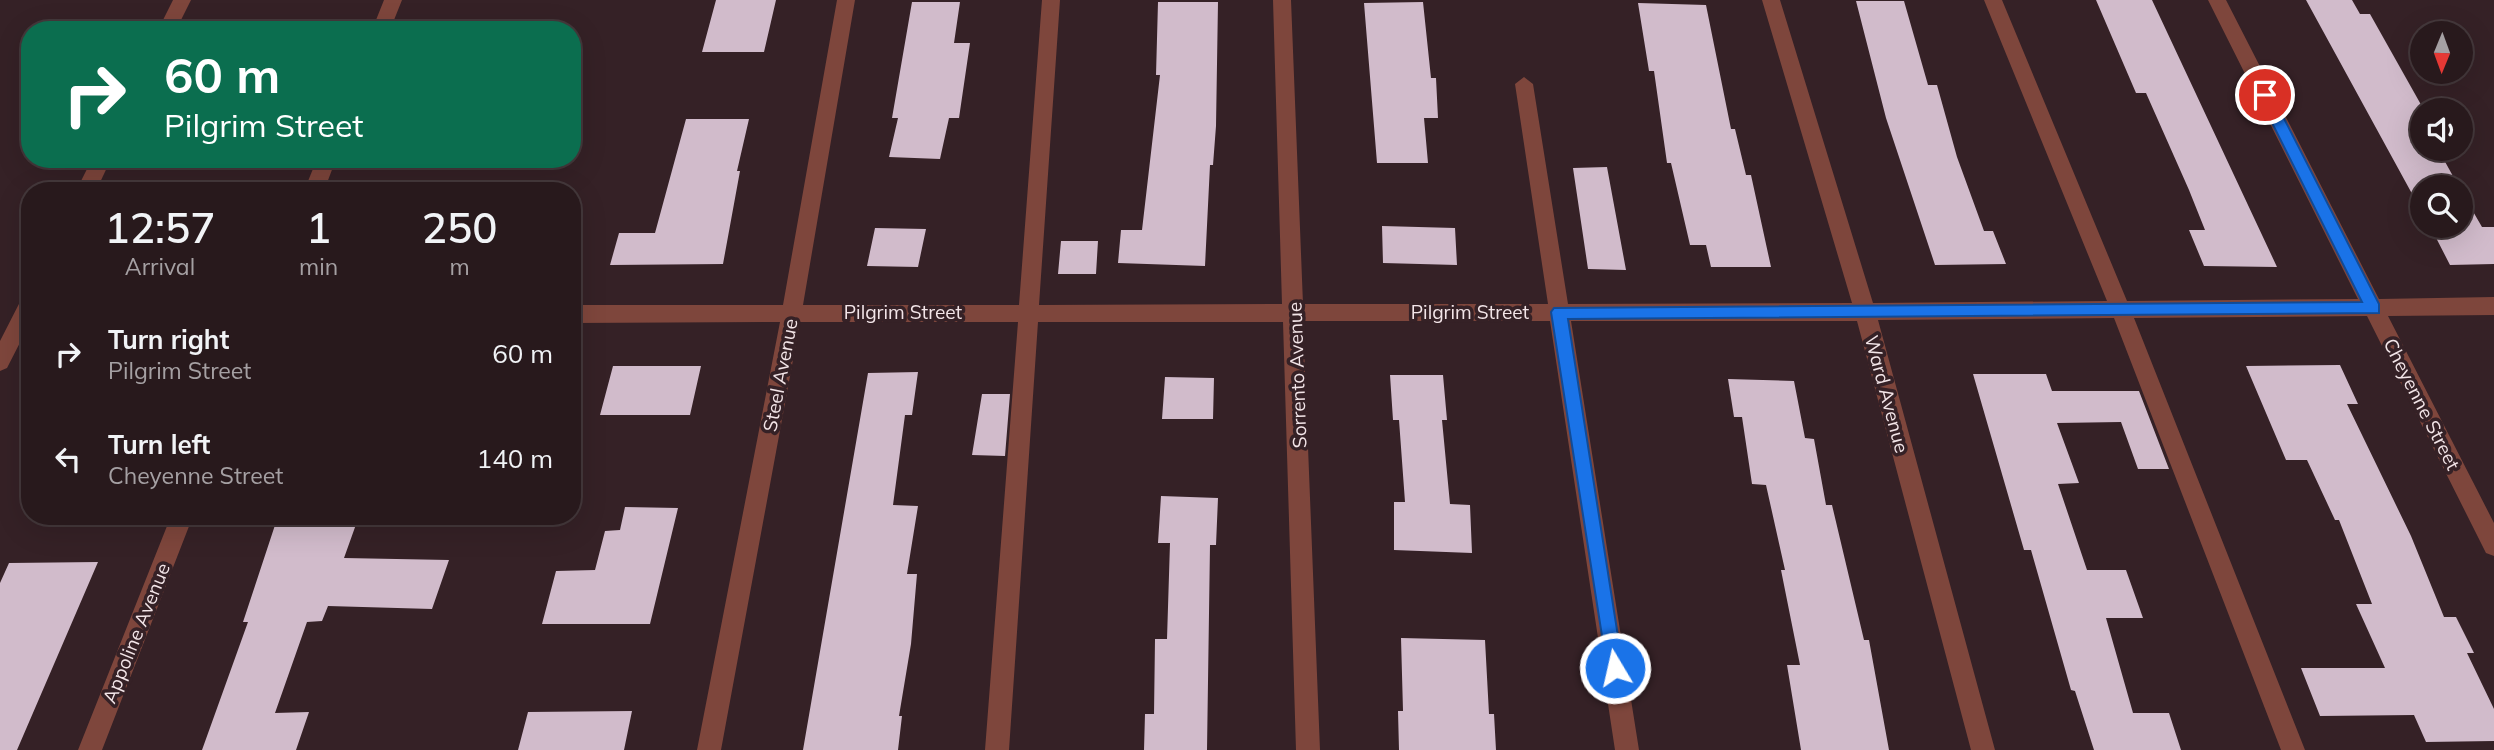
<!DOCTYPE html>
<style>
:root{--surface:#28191c;--page:#342629;--text:#f1f3f6;--muted:#a5a0a3;--line:#44383b}
body{margin:0;font-family:Mulish,sans-serif;background:var(--page);color:var(--text);height:100vh;display:flex;flex-direction:column;font-size:26px;white-space:nowrap}
*{box-sizing:border-box;margin:0}
p{font-size:23px;color:var(--muted)}
.icon{flex:none;width:38px;height:38px;fill:none;stroke:currentColor;stroke-width:2;stroke-linecap:round;stroke-linejoin:round}
.map{position:relative;flex:1;overflow:hidden}
.panel{position:absolute;left:21px;top:182px;width:560px;height:343px;display:flex;flex-direction:column;background:var(--surface);border-radius:28px;box-shadow:0 7px 28px #0002,0 0 0 2px var(--line)}
.panel>*{flex:none}
.top-card{position:absolute;left:21px;top:21px;width:560px;height:147px;border-radius:28px;box-shadow:0 7px 28px #0002,0 0 0 2px var(--line);background:#0b6e4f;color:#fff;overflow:hidden}
.needle{width:46px;rotate:181deg}
.buttons{position:absolute;left:2410px;top:21px;display:grid;gap:14px}
.buttons a{display:grid;place-items:center;width:63px;height:63px;border-radius:50%;background:var(--surface);box-shadow:0 7px 28px #0002,0 0 0 2px var(--line);font-size:35px}
.pin{position:absolute;display:grid;place-items:center;width:60px;height:60px;color:#fff;margin:-30px;border:4px solid #fff;border-radius:50%;box-shadow:0 2px 7px #0007}
.me{position:absolute;width:77px;margin:-38px;rotate:351deg;stroke-linejoin:round;filter:drop-shadow(0 0 5px #0008)}
.turn{display:flex;align-items:center;gap:24px;height:147px;padding:0 28px;font-size:32px}
.turn .icon{width:91px;height:91px;stroke-width:2.5}
.turn b{display:block;font-size:49px;line-height:60px}
.eta{display:flex;justify-content:space-evenly;align-items:center;height:119px;text-align:center}
.eta b{font-size:42px;font-weight:600;line-height:49px}
ul{padding:0;list-style:none}
li{display:flex;align-items:center;gap:21px;height:105px;padding:0 28px}
li div{flex:1}
li b{display:block;font-size:26px}
li em{font-style:normal}
.map>svg:first-child{display:block}
</style>
<div class="map">
<svg width="2494" height="750" viewBox="0 0 2494 750">
<rect width="100%" height="100%" fill="#352126"/>
<path fill="#d1bbcb" d="M716,0h60l-12,52h-62z
M2096,0h56l125,267 -73,-1 -15,-36h16l-16,-40 -43,-97h-10z
M2306,0h46l8,14h10l54,96h-8l6,11v28h16l21,38h-37v25z
M1856,1h48l24,84h9l20,72 27,74h9l13,33 -71,1 -49,-147z
M912,2h48l-6,41h16l-11,75h-10l-9,41 -51,-2 9,-39h-6z
M1158,2h60l-2,124 -3,39h-3l-5,101 -87,-3 3,-33h21l18,-155h-4z
M1423,2l8,76h5l2,40h-14l4,45h-51l-13,-160z
M1638,3l68,2 25,124h4l11,46h5l20,92h-60l-5,-22h-16l-19,-82h-4l-13,-92h-5z
M686,119h63l-12,52h3l-17,93 -113,1 9,-32h36z
M1607,167l19,103 -38,-1 -15,-101z
M2460,189l22,38h12v37l-44,1 -20,-39h30z
M1382,226l73,2 2,37 -74,-2z
M875,228l51,1 -8,38 -51,-1z
M1061,241h37l-2,33h-38z
M2340,365l18,39h-11l64,132 33,81h12l18,36h-7l27,56v32l-68,1 -12,-27 -94,1 -19,-48h84l-29,-64h16l-33,-84h-4l-28,-60h-21l-40,-94z
M613,366h88l-11,49h-90z
M918,372l-6,43h-7l-12,90 25,1 -11,68h10l-6,70 -12,72h3l-4,34h-95l65,-377z
M1973,374h73l6,17h87l30,78h-31l-17,-47 -64,1 22,60 -21,1 29,86h39l17,48h-37l27,95h36l12,37h-87l-19,-59 -4,-1 -40,-140h-7z
M1390,375h53l4,45h-5l8,84 20,1 2,48 -78,-3v-48h11l-6,-82h-6z
M1165,377l49,1 -1,41h-51z
M1728,379l66,2 11,57 9,1 12,66h6l32,135h5l20,110h-88l-14,-85h13l-19,-95h4l-19,-85 -14,-1 -10,-67h-8z
M982,394h28l-5,62 -33,-1z
M1161,496l57,2 -2,47h-6l-3,205h-63l1,-36h9l1,-75h12l3,-96h-12z
M625,507l53,1 -28,116h-108l14,-53 39,-1 10,-39 15,-1z
M278,516h81l-15,42 105,2 -17,49 -104,-3 -6,15 -15,1 -32,91 34,-1 -13,38h-94l46,-128h-5z
M98,562l-81,188h-17v-167l9,-20z
M1401,638l84,2 4,74h5l2,36h-97l-1,-39h5z
M632,711l-8,39h-106l10,-38z"/>
<g fill="none" stroke-linecap="round" stroke-linejoin="round">
<path fill="#7e463c" fill-rule="evenodd" d="M173,0h18l-15,30h-18z
M384,0h18l-12,30h-18z
M837,0h18l-52,305h216l23,-305h18l-21,305 243,-1 -9,-304h18l12,304h245l-33,-220 9,-7 9,7 35,220 284,-1 -90,-303h18l93,303 234,-2 -123,-301h18l125,301 231,-2 -150,-299h18l153,299 115,-2v18l-106,1 106,207v33l-8,-3 -119,-237 -233,2 171,432h-24l-167,-432 -236,2 117,430h-24l-114,-429h-286l68,429h-24l-65,-429h-247l17,429h-24l-13,-428h-245l-29,428h-24l33,-428h-218l-79,428h-24l83,-428 -208,1v-18h211z
M92,159h19l-15,32h-20z
M317,159h19l-12,32h-20z
M30,294v29l-23,45 -7,3v-30l23,-45z
M171,516h22l-91,234h-24z"/>
</g>
<path fill="#1a73e8" stroke="#114b97" stroke-width="2" d="M2265,89l7,6 107,209v9l-811,6 55,349 -2,6 -6,3 -7,-3 -57,-362 3,-4 808,-6 -104,-207z"/>
<g text-anchor="middle" stroke-width="7" stroke-linejoin="round" paint-order="stroke">
<g font-size="19" fill="#f3e5e8" stroke="#352126">
<text x="903" y="319">Pilgrim Street</text>
<text x="1470" y="319">Pilgrim Street</text>
<text transform="translate(780 375) rotate(-79)" y="7">Steel Avenue</text>
<text transform="translate(1297 375) rotate(-92)" y="7">Sorrento Avenue</text>
<text transform="translate(1887 394) rotate(75)" y="7">Ward Avenue</text>
<text transform="translate(2422 404) rotate(63)" y="7">Cheyenne Street</text>
<text transform="translate(136 633) rotate(-68)" y="7">Appoline Avenue</text>
</g>
</g>
</svg>
<div class="buttons">
<a><svg class="needle" viewBox="-14 -14 28 28"><path d="M0-13l5 13h-10z" fill="#e53935"/><path d="M0 13l5-13h-10z" fill="#a5a0a3"/></svg></a>
<a><svg class="icon" aria-label="sound" viewBox="0 0 24 24"><path d="M4 9h4l5-4v14l-5-4H4zM17 9q2 3 0 6"/></svg></a>
<a><svg class="icon" aria-label="search" viewBox="0 0 24 24"><circle cx="10" cy="10" r="6"/><path d="M15 15l6 6"/></svg></a>
</div>
<div class="pin" style="left:2265px;top:95px;background:#d93025"><svg class="icon" aria-label="arrive" viewBox="0 0 24 24"><path d="M6 21V4h12l-3 4 3 4H6"/></svg></div>
<svg class="me" style="left:1615px;top:668px" viewBox="-20 -20 40 40"><circle r="17" fill="#1a73e8" stroke="#fff" stroke-width="3"/><path d="M0-11L8 9 0 5-8 9z" fill="#fff"/></svg>
<div class="top-card">
<div class="turn"><svg class="icon" aria-label="right" viewBox="0 0 24 24"><path d="M7 20v-9h11M14 6l5 5-5 5"/></svg><div><b>60 m</b>Pilgrim Street</div></div>
</div>
<section class="panel">
<div class="eta">
<div><b>12:57</b><p>Arrival</p></div>
<div><b>1</b><p>min</p></div>
<div><b>250</b><p>m</p></div>
</div>
<ul>
<li><svg class="icon" aria-label="right" viewBox="0 0 24 24"><path d="M7 20v-9h11M14 6l5 5-5 5"/></svg><div><b>Turn right</b><p>Pilgrim Street</p></div><em>60 m</em></li>
<li><svg class="icon" aria-label="left" viewBox="0 0 24 24"><path d="M17 20v-9H6M10 6l-5 5 5 5"/></svg><div><b>Turn left</b><p>Cheyenne Street</p></div><em>140 m</em></li>
</ul>
</section>
</div>
